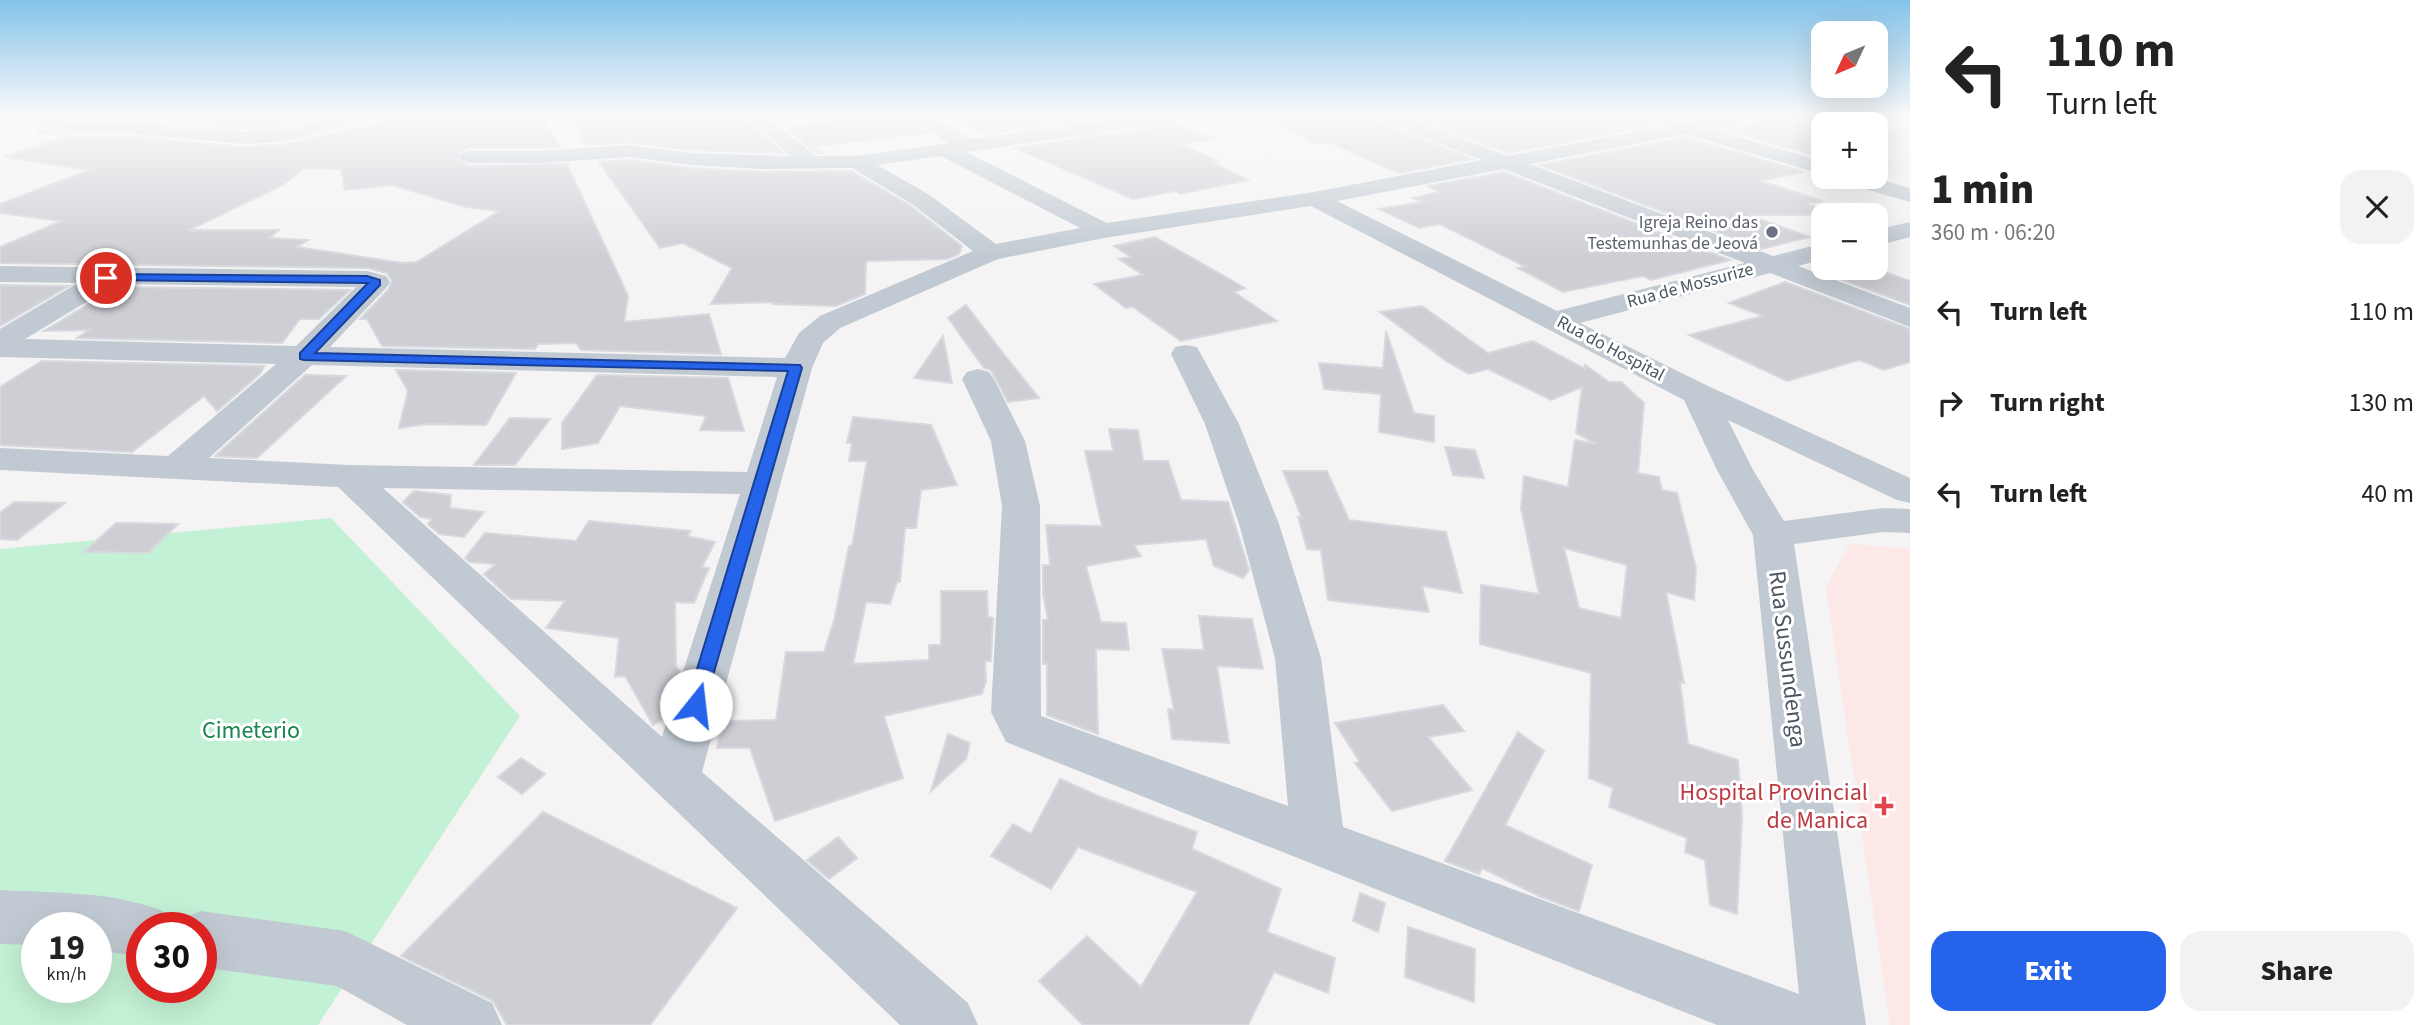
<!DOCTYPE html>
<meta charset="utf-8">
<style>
:root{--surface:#fff;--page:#f2f2f2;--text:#222;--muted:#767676;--accent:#2563eb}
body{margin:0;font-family:"Source Sans 3",sans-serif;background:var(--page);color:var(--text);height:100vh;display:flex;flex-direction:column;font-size:26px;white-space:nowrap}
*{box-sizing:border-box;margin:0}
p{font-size:23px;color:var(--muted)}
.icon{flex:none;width:38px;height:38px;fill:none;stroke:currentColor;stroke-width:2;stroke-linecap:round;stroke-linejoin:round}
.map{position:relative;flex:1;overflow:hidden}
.details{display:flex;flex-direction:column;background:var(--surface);width:525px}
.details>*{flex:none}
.guide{background:#fff;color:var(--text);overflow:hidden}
.needle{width:46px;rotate:226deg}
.controls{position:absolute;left:1811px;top:21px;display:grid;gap:14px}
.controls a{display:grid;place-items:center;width:77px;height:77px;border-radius:14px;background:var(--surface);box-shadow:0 7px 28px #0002;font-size:35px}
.speed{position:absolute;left:21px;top:912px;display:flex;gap:14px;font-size:35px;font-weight:700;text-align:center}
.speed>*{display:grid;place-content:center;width:91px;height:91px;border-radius:50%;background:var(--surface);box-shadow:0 7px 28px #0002;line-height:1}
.speed small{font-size:18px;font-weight:400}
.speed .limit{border:10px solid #d22;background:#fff;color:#111}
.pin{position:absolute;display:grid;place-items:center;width:60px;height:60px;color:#fff;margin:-30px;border:4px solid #fff;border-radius:50%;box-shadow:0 2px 7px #0007}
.me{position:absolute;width:77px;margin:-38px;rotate:16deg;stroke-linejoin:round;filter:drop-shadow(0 0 5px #0008)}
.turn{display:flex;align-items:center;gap:24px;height:147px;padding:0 21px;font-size:32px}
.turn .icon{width:91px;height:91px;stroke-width:2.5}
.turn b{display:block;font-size:49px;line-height:60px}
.round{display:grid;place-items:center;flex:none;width:74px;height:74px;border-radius:21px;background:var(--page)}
.head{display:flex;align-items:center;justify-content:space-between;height:119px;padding:0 21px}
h1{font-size:42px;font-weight:800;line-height:52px}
.button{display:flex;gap:14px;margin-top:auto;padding:14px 21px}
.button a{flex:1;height:80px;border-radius:21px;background:var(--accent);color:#fff;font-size:28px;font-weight:800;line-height:80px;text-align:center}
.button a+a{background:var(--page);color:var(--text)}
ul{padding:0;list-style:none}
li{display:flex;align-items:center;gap:21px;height:91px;padding:0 21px}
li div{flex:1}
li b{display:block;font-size:26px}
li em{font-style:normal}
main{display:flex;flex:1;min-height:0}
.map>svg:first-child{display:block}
</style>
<main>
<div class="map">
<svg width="1910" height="1025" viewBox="0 0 1910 1025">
<rect width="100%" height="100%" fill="#f5f3f3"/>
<path fill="#fce8e6" d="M1850,544l60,5v476h-20l-64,-438z"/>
<path fill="#c3f1d5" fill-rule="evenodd" d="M331,518l189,198 -202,309h-318v-476zM37,928h59v59h-59zM142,928h59v59h-59z"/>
<path fill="#cdcfd5" stroke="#d7d9de" stroke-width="2" fill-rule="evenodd" d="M53,115h283l-50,11 -42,3 -119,-11h-55z
M383,115h161l15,32 -90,1 -9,3 -4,8 13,7 98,-2 61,132 -4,26 85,-8 12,40 -140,-4 -5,-7 -38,1 -3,5 -153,-3 -15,-27h-7l28,-29 4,-9 -5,-8 -20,-5 -367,-5v-16l61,-26 -61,-8v-9l89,-34 -85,-13 63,-21 -30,-3 1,-5 32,8h55l119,11 43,-3 91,-22zM304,168l37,1 4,21 47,-5 74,22 33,4 -82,51 -15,1 -105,-16 11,-7 -39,-2 10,-8h-90l94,-45z
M565,115h177l42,38 -93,-3 -62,-8 -42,3z
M830,115h74l24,18 -118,14 13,6h-6l-28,-22 -1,-4 47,-7z
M941,115h184l-140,19z
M1257,115h114l4,6 98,38 -74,14 -68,-30 -15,1z
M1407,115h304l-203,38z
M1765,115h56l3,43 -102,-29 39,-7z
M1177,124l37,15 -33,5 37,17 -6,1 36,18 -68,14 -5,-3 -42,8 -118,-51z
M1686,137l117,35 -42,9 62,20 -16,3 15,5 -1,6h-73l62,22 -49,12 -221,-84z
M629,160l62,8 69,4 91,-1 60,35 51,40 -3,8 -12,5 -81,2 -1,33 -29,12 -63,-2 1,-2 -63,2 21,-36 -49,-25 -23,5 -61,-86z
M1504,172l226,88 -79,20 -8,-4 -80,16 -45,-24 8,-1 -86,-43 -21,4 -40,-19 44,-7 -10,-4 26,-6 -11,-6z
M1155,237l90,51 -11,4 43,29 -96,20 -48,-34 -7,1 -32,-24 49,-9 -24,-16 12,-2 -17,-11z
M1879,270l31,11v24l-68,-25z
M1785,282l125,47v33l-26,8 -25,-10 -72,21 -98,-46 74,-19 -34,-13z
M0,285l69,1 -69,40z
M117,287l233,3 -31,29h-19l-18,24 -205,-5 12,-8 -45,1z
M966,305l40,52 33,41 -31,4 -17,-32 -7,-2 -36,-50z
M1422,306l66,47 45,-12 52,28v-4l24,17h12l23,21 -6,70 21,4 3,13 15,3 19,75 -2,32 -28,-8 18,91 -4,-1 8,62 50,16 4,58 -5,96 -27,-9 -5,-45 -20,-8 2,-14 -78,-31 4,-19 -24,-10 2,-105 -111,-29 1,-59 58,9 -18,-86 3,-32 44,11 7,-47 21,4 -20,-11 6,-46 -31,13 -63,-31 -19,5 -23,-13 -66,-49zM1564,548l63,17 -6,53 -42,-10z
M1386,331l28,82 20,3v26l-55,-10 2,-38 -57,-5 -5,-26 64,5z
M943,336l9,47 -38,-5z
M42,361l222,5 -4,8 -43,37 -13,-15 -72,56 -132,-7v-58z
M396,370l120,3 -30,52 -59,-1 -28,4 9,-37z
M305,375l41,1 -89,82 -42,-2z
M597,375l131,3 16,53 -44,-1 6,-14 -86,-10 -22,37 -36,6v-26z
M853,417l78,8 26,60 -36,5 -5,38h-11l-5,54h-3l-7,22 -24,-2 -13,62 76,-4v-15h12v-54h46l1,26 5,1 -2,43h-6l1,20 -4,13 -98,22 19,62 -128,43 -25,-73h-33l5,-27 54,-1 10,-68h38l10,-31 15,-75h3l15,-85h-18l3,-18h-5z
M510,418l40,1 -35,46h-41z
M1109,429l29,1 5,31h25l13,39 47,2 21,68 -6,8 -29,-12 -8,-27 -72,6 7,11 -55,10 15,56 25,1 3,27 -33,-1 2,85 -51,-19v-51h-4v-44h5l-5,-26v-29h7l-4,-40 56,1 -17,-75h28z
M1445,447l30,3 9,28 -31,-3z
M1283,471h44l22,49 97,12 16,61 -40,-7 7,26 -101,-12 -7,-50 -14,-1 -9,-32 4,1z
M414,491l37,4 -1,13 34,4 -20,25 -25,-3 -11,-10 4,-5 -12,-2 -17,-15z
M14,502l51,1 -48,37 -17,-1v-26z
M589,521l102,10 -4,5 28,6 -13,25 7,1 -15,35 -19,-1 1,64 4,6 -15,47 -12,6 -28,-49 -10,1 4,-39 -73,-10 19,-27 -54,-2 -27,-25 12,-10 -26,-2 -5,-4 20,-25 91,8z
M116,523h11l51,1 -30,29 -64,-1z
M1199,616l53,3 11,50 -46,-3 12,77 -57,-4 -4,-30 6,1 -12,-61 42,1z
M1443,705l21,26 -36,6 44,53 -80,21 -37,-48 5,-1 -25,-39z
M1518,732l26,19 -39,74 87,40 -13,46 -38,-14 -59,-29 -3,6 -34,-13z
M948,734l22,9 -4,16 -35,32z
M521,758l24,16 -23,20 -24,-17z
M1060,779l41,18 96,35 -5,17 89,40 -14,43 68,26 -7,35 -54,-21 -26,53h-165l-44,-44 48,-45 54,51 56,-95 -119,-45 -27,42 -60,-33 22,-32 18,10z
M543,812l194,96 -87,117h-143l-14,-24 -92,-45z
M838,837l19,21 -28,21 -22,-19z
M1360,893l25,10 -7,29 -25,-11z
M1408,927l67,22 -1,53 -69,-25z"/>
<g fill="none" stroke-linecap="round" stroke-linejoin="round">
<path fill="#c1cad2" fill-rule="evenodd" d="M0,115h41l29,6h55l119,11 42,-3 61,-14h33l-3,4 -91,22 -42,3 -119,-11h-55l-36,-8 -34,-2z
M745,115h20l51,41h40l92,-13 -42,-28h22l43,24 171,-24h48l-2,4 -7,2 -215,31 141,71 207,-31 168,-32 -106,-41 -2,-4h26l108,41 216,-41h38l-2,4 -49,10 113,33v13l-138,-41 -156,30 243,92 51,-13v16l-26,7 112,42v19l-140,-54 -190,50 130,64 200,91v25l-13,-3 -169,-80 25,50 31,51 99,-13 27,1v24l-27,-1 -89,12 72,481h-149l-711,-283 -15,-30 11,-206 -11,-65 -29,-62 5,-7 11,-3 11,3 5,7 31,62 15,65 1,210 247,90 -13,-148 -36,-134 -34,-100 -34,-70 4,-7 11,-2 11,2 42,77 40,100 42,134 22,169 456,167 -46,-459 -36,-65 -33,-70 -373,-194 -207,32 -106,21 -158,69 -17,15 -11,25 -110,404 266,231 10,22h-78l-562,-538 -338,-17v-22l168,8 108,-92 -276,-7v-28l78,-46 -78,-1v-16l367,5 19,5 4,6 -4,6 -56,59 455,11 14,-25 21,-17 153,-65 -61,-47 -60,-36 -92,1 -69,-4 -62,-8 -87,6h-73l-7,-2 -4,-4 4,-4 7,-2h73l87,-6 62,8 100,3zM941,156l139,72 -84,16 -68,-50 -51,-29zM1504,169l241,94 -188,48 -220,-110zM116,284l240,3 -60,59 -271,-7zM312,365l465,12 -30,95 -399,-7 -139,-7zM383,488l357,6 -78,243z
M1838,177h34l38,11v14l-69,-20z
M1910,222v15l-34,9v-16z
M0,890c54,3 112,1 163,21l7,17h-28v29l-46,-7v-22h-59v17l-37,-1z
M201,911l144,20 147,72 10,22h-95l-70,-39 -136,-19v-39h-25l4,-8z"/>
</g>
<linearGradient id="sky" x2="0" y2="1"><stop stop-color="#85c3ea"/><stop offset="0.45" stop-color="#fafafa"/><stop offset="1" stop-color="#fafafa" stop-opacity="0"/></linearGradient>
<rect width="1910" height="258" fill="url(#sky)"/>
<path fill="#2563eb" stroke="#184099" stroke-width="2" d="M106,274l261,2 13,4v5l-65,68 485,12 2,3 -99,342 -7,3 -7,-3 -3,-5 102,-334 -484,-11 -4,-1v-6l68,-70 -266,-3 -2,-2z"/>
<circle fill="#6b7280" stroke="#fff" stroke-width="2.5" cx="1772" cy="232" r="7"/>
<path fill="#e0444e" stroke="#fff" stroke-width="2.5" d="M1880.5 795.5h7v7h7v7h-7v7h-7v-7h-7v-7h7z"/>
<g text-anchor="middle" stroke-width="6" stroke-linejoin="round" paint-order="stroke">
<g font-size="18" fill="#5b616d" stroke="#fff" text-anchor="end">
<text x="1758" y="228">Igreja Reino das<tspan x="1758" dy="21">Testemunhas de Jeová</tspan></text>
</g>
<g font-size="18" fill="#4a5661" stroke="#fff">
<text transform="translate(1690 285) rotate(-15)" y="6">Rua de Mossurize</text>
<text transform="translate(1611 348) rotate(28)" y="6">Rua do Hospital</text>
</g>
<g font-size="24" fill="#4a5661" stroke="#fff">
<text transform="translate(1788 659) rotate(83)" y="8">Rua Sussundenga</text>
</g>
<g font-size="24" fill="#17864f" stroke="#fff">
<text x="251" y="738">Cimeterio</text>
</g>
<g font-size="24" fill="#be3a42" stroke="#fff" text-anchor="end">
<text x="1868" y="800">Hospital Provincial<tspan x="1868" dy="28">de Manica</tspan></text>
</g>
</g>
</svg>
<div class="controls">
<a><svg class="needle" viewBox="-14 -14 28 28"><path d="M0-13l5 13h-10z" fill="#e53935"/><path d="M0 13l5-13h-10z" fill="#767676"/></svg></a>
<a>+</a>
<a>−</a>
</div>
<div class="speed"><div>19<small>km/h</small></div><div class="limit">30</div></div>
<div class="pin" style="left:106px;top:278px;background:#d93025"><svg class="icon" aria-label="arrive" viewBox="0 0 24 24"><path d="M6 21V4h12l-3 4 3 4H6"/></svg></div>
<svg class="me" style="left:696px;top:705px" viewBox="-20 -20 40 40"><circle r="19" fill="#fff"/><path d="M0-13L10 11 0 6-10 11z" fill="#2563eb"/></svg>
</div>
<section class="details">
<div class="guide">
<div class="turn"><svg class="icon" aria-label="left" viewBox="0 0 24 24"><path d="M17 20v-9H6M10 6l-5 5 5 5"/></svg><div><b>110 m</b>Turn left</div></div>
</div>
<div class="head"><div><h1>1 min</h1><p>360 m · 06:20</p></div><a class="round"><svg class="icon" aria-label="close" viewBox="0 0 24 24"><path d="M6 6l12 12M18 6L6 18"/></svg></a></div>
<ul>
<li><svg class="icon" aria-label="left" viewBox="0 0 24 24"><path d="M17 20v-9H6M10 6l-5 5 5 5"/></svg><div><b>Turn left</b></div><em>110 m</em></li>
<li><svg class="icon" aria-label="right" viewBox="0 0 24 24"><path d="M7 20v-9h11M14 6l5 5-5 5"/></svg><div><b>Turn right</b></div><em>130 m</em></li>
<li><svg class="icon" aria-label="left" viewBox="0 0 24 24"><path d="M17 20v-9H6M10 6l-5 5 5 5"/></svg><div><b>Turn left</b></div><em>40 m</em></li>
</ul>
<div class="button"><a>Exit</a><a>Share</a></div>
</section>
</main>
